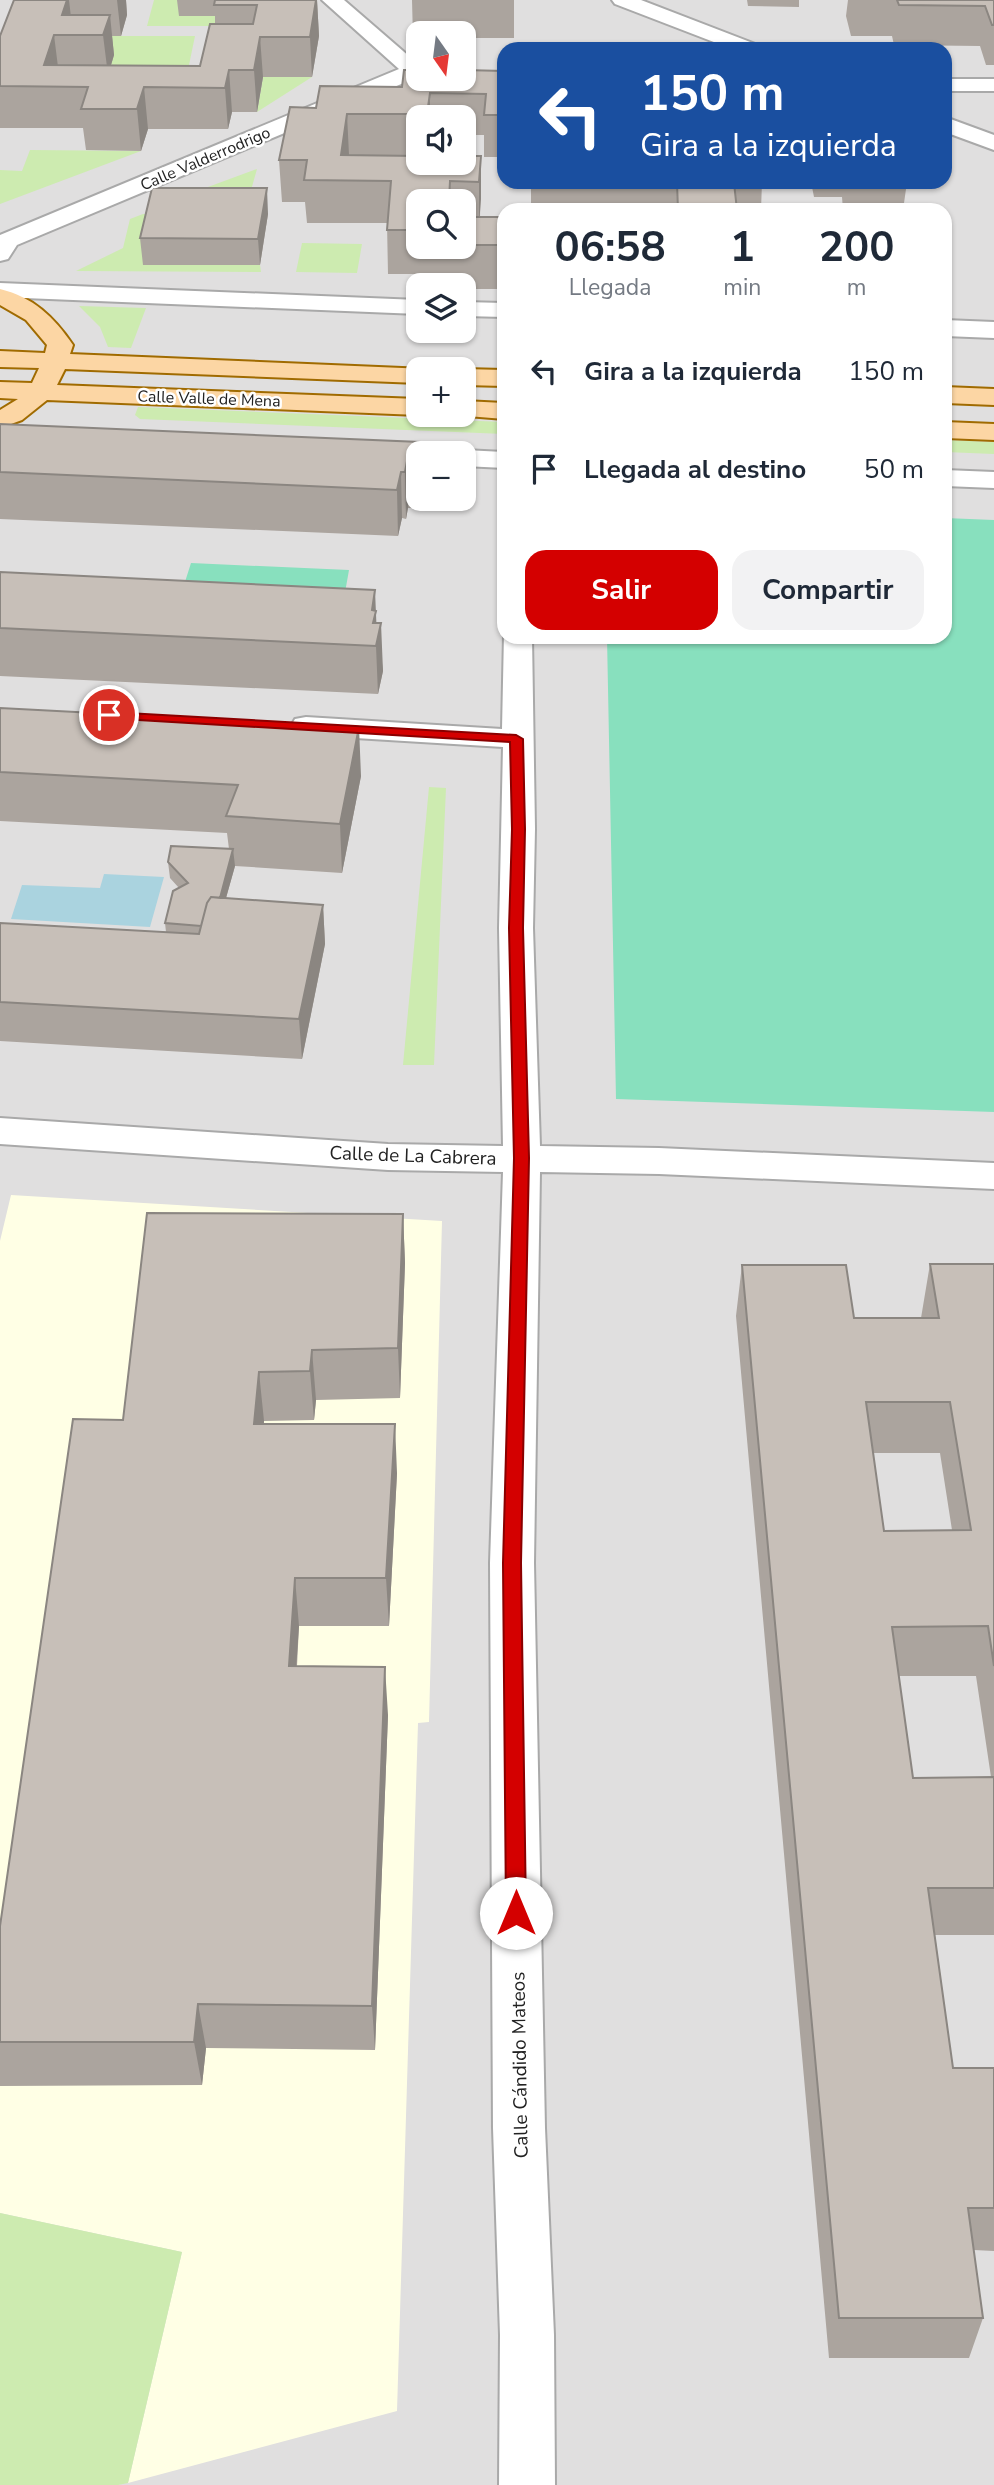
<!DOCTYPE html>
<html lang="es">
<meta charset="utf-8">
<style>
:root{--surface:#fff;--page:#f2f2f3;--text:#1f2937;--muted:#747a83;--accent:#d40000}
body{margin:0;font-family:"Nunito Sans",sans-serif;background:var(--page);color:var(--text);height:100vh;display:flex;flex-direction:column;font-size:26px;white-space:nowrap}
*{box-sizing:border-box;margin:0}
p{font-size:23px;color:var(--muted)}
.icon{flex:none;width:38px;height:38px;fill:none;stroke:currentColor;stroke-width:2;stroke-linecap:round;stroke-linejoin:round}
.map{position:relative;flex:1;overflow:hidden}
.sheet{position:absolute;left:497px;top:203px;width:455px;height:441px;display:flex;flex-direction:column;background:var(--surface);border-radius:21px;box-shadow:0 2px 5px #0004}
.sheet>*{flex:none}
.guide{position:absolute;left:497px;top:42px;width:455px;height:147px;border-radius:21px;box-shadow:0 2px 5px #0004;background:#1a4fa0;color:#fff;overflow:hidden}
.needle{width:46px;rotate:166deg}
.tools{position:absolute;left:406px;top:21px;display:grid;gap:14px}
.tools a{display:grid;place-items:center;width:70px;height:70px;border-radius:14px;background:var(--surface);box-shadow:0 2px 5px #0004;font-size:35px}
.pin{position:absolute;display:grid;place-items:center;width:60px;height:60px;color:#fff;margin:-30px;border:4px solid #fff;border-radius:50%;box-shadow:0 2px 7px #0007}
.me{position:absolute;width:77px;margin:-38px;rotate:0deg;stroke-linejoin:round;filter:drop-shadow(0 0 5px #0008)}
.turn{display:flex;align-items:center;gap:24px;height:147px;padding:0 28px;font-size:32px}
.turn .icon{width:91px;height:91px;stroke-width:2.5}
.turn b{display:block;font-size:49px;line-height:60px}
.eta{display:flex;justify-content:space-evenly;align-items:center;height:119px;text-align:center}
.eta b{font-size:42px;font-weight:700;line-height:49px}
.cta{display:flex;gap:14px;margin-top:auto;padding:14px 28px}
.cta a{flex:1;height:80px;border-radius:21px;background:var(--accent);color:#fff;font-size:28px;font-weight:700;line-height:80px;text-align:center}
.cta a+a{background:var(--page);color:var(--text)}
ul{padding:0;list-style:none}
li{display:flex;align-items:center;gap:21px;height:98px;padding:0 28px}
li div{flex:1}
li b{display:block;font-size:26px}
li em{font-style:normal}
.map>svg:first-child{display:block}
</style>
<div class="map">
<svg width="994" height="2485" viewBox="0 0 994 2485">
<rect width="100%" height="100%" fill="#f2efe9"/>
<path fill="#e0dfdf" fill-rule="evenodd" d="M0,0h994v2485h-994zM418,33h46v46h-46zM504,49h441v133h-441zM418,117h46v46h-46zM418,201h46v46h-46zM504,210h441v427h-441zM418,285h46v46h-46zM418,369h46v46h-46zM418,453h46v46h-46z"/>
<path fill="#ffffe5" d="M11,1195l431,26 -13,501 -11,1 -21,688 -269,72 54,-231 -182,-39v-972z"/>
<path fill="#cdebb0" d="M154,0h29l-4,16h45l-2,10h-75z
M73,36h122l-12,58 -124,-19z
M263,77h49l-55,35z
M30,150l111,1 -141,53v-34l22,1z
M257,169l-9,32h-78z
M143,214h12l-12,51h117l1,7 -185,-1 47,-23 7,-29z
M302,243l60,1 -5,29 -61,-1z
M79,306l67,2 -15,40 -23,-1 -8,-20z
M138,407l366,15v12l-364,-15 -5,-4z
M945,440l49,2v12l-49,-2z
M429,787l17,1 -12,277h-31z
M0,2213l182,39 -54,231 -10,2h-118z"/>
<path fill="#88e0be" d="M945,518l49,2v592l-378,-13 -9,-462h338z
M191,563l158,7 -8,45 -164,-8z"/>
<path fill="#aad3df" d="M104,874l60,3 -14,50 -139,-8 11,-34 78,3z"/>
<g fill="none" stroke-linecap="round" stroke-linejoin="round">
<defs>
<path id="minor" d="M322,0h22l74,64v13l-401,168 -9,14 -8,2v-26l399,-166z
M612,0h29l117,45 3,4h-29l-117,-45z
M945,79h49v12h-49z
M945,117l49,18v15l-49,-18z
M0,283l418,17v14l-418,-17z
M464,302l40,1v14l-40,-1z
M945,320l49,2v16l-49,-2z
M464,450l40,2v16l-40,-2v-13h-10z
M945,470l49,2v16l-49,-2z
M504,634v3h28l3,192 -2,99 7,218 119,2 335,15v26l-335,-15 -119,-2 -6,391 11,565 9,207 1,150h-56l1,-150 -7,-207 -3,-565 13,-391 -115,-2 -388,-26v-26l388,26 115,2 -4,-218 4,-181 -197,-12 -11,-2 -4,-7 4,-7 11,-2 196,12z"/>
<path id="major" d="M0,289c33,8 54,28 73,56l-3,9 356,15h-8v14l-353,-14 -8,16 361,14v16l-371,-15 -25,20 -22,8v-18l18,-11 -18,-1v-16l32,1 7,-15 -39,-1v-16l45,2 2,-8 -21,-25 -26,-15z
M464,369l40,1v16l-40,-1z
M945,387l49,2v16l-49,-2z
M464,401l40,2v16l-49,-4h9z
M945,422l49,2v16l-49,-2z"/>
</defs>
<use href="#minor" stroke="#a9a9a9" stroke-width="4"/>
<use href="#major" stroke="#a06b00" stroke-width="4"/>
<use href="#minor" fill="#fff" fill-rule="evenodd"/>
<use href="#major" fill="#fcd6a4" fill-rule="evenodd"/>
</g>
<path fill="#aba49e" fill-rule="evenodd" d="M14,0h112l1,15 -6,21h-9l2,19 -3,10 89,1 15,-42v-8h-36l-2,-16h140l2,36 -7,41h-49l-6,35h-25l-4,17h-80l-7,22 -55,-1 -3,-22h-83v-92z
M412,0h102v38h-50v-5h-46v5h-5z
M747,0h52v7l-51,-1z
M848,0h146v65h-8l-6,-19 -86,-1 -2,-9h-41l-5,-20z
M504,71v86h-20v-22h-20v-18h-46v46l63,-7 -1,61h24v72h-40v-4h-31l-1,-11h-44l-1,-51h-80l-2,-21h-23l-3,-42 37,-52 86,-21zM418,201h46v46h-46z
M531,182h231l-1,28h-230z
M811,182h96l-4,28h-60l-1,-13h-28z
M268,214l-8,51h-117l-3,-27z
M0,424l420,18v11h-2l1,46 -2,9h-9l-2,11 -4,-1 -4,18 -398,-17z
M0,572l377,51 6,48 -5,23 -378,-18z
M0,708l361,68 -19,97 -107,-7 -9,32 97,7 2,39 -23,115 -302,-18v-118l166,9 -1,-9 14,-35 -9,-10 -2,-16 61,-13 -2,-16 -227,-12z
M403,1214l2,49 -5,135 -84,2 -2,20 -50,1v3l133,49 -8,153h-90l-2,40 91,49 -13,335 -169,-2 -4,37 -202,1v-44l123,-622z
M930,1264h64v671h-59l18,133h41v183l-20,-1 9,68 -14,40h-140l-93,-1042 6,-51 112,53h67zM873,1453h67l12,77 -68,1zM899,1676h77l15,101 -78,1z"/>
<path fill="#8b8681" d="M67,0h2l4,35 -11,-20z
M117,0h9l1,15 -6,21z
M316,0h1l2,36 -7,41 -2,-40z
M110,15l4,40 -6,20 -5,-40z
M54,35l5,40 -15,-10z
M260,37l3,40 -6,35 -3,-42z
M229,70l3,42 -4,17 -3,-41z
M144,87l4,42 -7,22 -4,-42z
M430,93v24h-3v-3z
M347,114l2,41h-8z
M481,156v43l-2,26v-43z
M267,188l1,26 -8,51 -2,-26z
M420,442v11h-2l1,46 -2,9 -1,-46z
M407,461l1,47 -2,11 -1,-47z
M401,472l1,46 -4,18 -1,-46z
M375,590l2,48 4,-15 2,48 -5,23 -2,-48 -4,-36z
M359,727l2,49 -19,97 -2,-49z
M233,849l2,17 -20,71 -6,-11z
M323,905l2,39 -23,115 -3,-40z
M403,1214l2,49 -5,135 -2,-50z
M312,1350l4,50 -2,20 -4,-49z
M259,1372l5,49 -5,52 -5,-49z
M395,1424l2,49 -8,153 -3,-48z
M295,1578l4,48 -6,88 -4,-48z
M385,1667l3,48 -13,335 -3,-44z
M198,2004l8,44 -4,37 -8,-43z"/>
<path fill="#c7bfb8" stroke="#8b8681" stroke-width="2" fill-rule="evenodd" d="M14,0h53l-5,15h48l-7,20h-49l-10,30 156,1 10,-42h43l4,-19h-43l1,-5h101l-6,37h-50l-6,33h-25l-4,18 -81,-1 -7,22h-56l7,-22 -88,-1v-50z
M897,0h97v25h-2l-7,-19 -86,-1z
M404,70h14v9h46v-9l40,1v44h-20l2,-21 -56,-1 -3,21h-80l-6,41 77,1v7h46v-7h17l-2,26 -29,-1 -1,20h-31v29h-31l4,-49 -87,-1 3,-20h-28l11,-53 26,1 4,-22 82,1z
M629,182h133l1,2 -29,-1 3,27h-59l-1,-27z
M152,188h115l-9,51 -118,-1z
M464,217h40v28h-40z
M0,424l420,18 -4,20 -9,-1 -2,11h-4l-4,18 -397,-18z
M0,572l375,18 -3,20 4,1 -3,12h8l-5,23 -376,-18z
M0,708l359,19 -19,97 -114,-8 12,-31 -238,-13z
M171,846l62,3 -13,49 -9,-1 -4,6 -6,23 -36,-3 8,-32 15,-8 -20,-21z
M211,897l112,8 -24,114 -299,-17v-79l199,11 8,-31z
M147,1213l256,1 -5,134 -86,2 -2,21 -51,1 -5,52h141l-9,154h-91l-6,88 96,1 -13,339 -174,-2 -4,38h-194v-116l73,-507 50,1z
M930,1264h64v402l-6,-40 -96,1 21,151 81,-1v111h-66l25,180h41v140h-26l15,110h-144l-97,-1053h104l8,53h85zM866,1402h84l21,128 -87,1z"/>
<path fill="#d40000" stroke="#8a0000" stroke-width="2" d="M109,712l407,23 7,4 2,90 -2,99 6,230 -8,405 5,350 -3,6 -7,3 -7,-3 -3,-6 -3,-350 11,-405 -5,-230 3,-99 -2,-87 -405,-24 -2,-3z"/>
<g text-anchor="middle" stroke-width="5" stroke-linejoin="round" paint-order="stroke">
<g font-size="16" fill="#222" stroke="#fff">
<text transform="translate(205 158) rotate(-23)" y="6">Calle Valderrodrigo</text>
<text transform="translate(209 398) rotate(2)" y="6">Calle Valle de Mena</text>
</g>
<g font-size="19" fill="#222" stroke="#fff">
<text transform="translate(413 1155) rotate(2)" y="7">Calle de La Cabrera</text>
<text transform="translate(519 2065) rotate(-91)" y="7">Calle Cándido Mateos</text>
</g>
</g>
</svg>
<div class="tools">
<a><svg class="needle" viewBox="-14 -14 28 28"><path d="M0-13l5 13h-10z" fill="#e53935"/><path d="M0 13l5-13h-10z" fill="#747a83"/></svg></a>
<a><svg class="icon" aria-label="sound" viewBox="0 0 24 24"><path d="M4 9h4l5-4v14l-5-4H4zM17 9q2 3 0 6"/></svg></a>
<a><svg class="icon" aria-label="search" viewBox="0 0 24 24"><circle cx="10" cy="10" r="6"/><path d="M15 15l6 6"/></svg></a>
<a><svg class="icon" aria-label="layers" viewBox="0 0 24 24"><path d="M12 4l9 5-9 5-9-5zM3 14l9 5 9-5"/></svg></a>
<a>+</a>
<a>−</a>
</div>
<div class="pin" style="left:109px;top:715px;background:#d93025"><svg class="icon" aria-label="arrive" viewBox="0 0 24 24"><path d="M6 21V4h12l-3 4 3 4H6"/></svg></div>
<svg class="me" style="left:516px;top:1913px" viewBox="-20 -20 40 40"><circle r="19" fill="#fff"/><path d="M0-13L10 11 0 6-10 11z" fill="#d40000"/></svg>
<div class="guide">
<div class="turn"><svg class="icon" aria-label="left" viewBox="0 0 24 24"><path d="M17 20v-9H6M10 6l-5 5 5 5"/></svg><div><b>150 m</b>Gira a la izquierda</div></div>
</div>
<section class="sheet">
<div class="eta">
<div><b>06:58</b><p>Llegada</p></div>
<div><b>1</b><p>min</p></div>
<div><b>200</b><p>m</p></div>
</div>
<ul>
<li><svg class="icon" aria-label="left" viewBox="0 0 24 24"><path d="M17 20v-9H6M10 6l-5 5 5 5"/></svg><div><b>Gira a la izquierda</b></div><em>150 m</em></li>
<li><svg class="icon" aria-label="arrive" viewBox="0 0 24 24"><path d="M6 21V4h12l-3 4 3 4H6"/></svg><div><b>Llegada al destino</b></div><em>50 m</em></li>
</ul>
<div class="cta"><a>Salir</a><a>Compartir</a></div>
</section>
</div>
